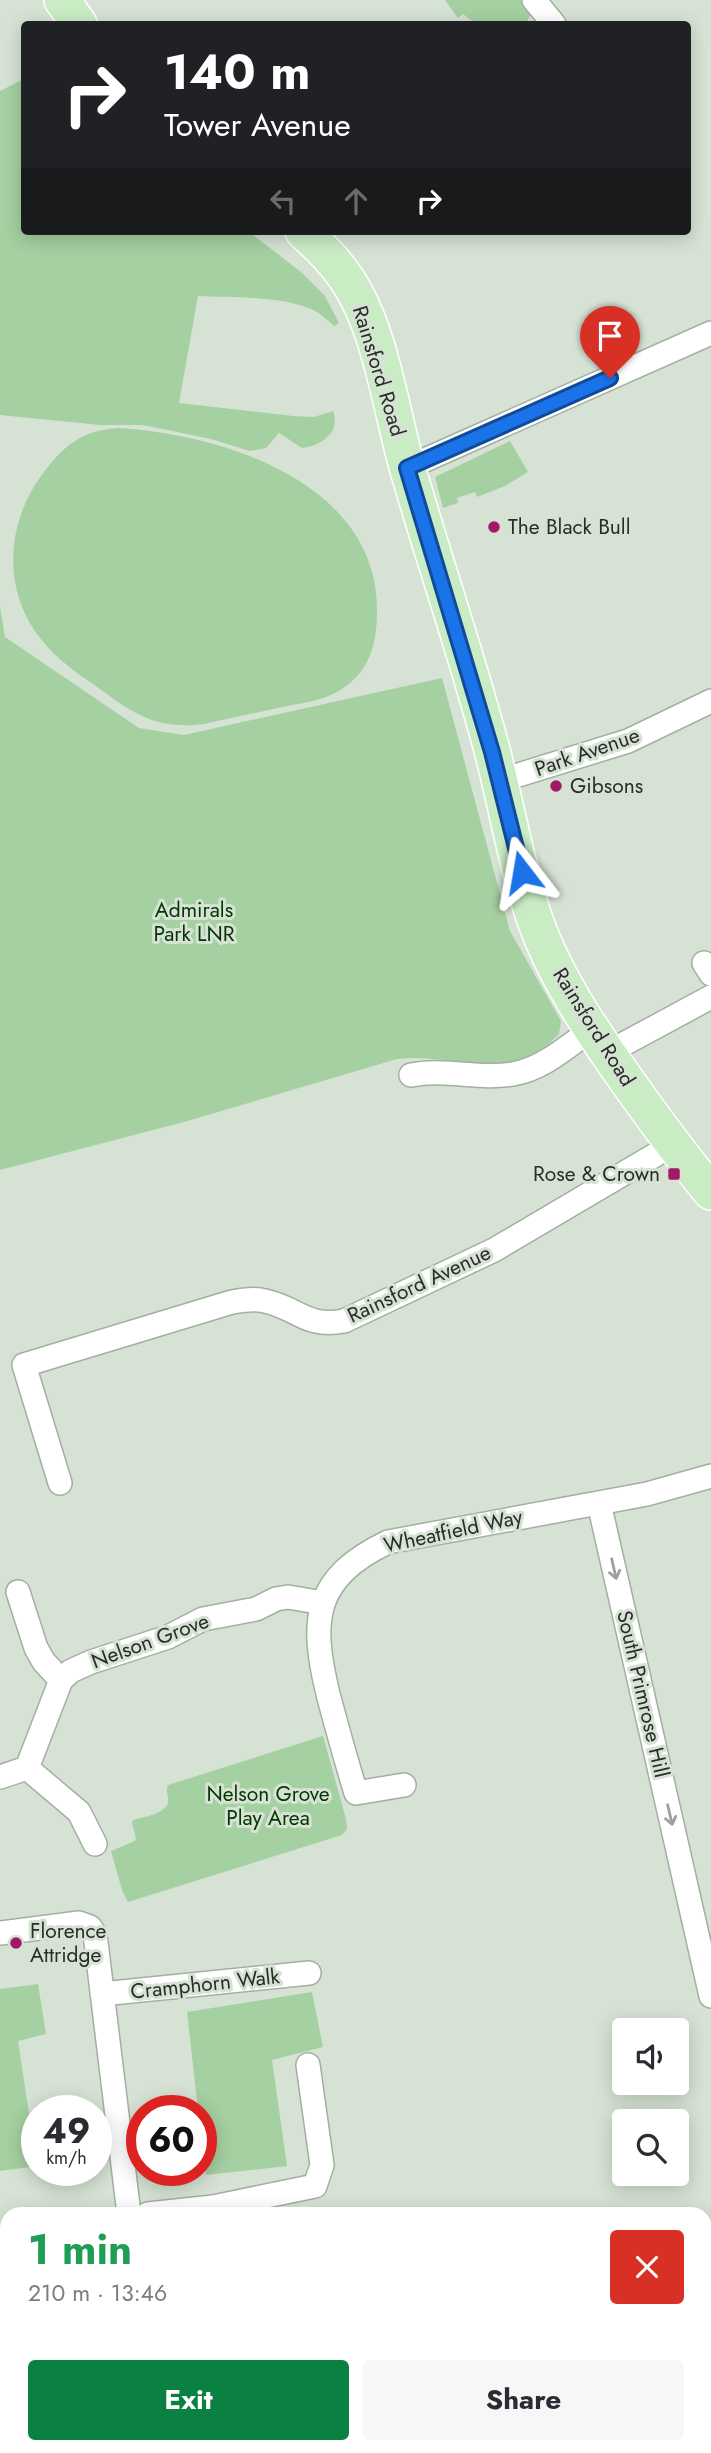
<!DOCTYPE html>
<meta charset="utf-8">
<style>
:root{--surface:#fff;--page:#f7f7f7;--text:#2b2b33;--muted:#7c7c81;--accent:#0b8043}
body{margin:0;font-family:Jost,sans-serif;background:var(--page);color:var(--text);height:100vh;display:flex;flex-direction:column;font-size:26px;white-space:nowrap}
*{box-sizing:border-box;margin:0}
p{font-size:23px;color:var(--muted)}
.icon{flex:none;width:38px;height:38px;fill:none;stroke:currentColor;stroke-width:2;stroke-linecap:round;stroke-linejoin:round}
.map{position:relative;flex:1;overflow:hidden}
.drawer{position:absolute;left:0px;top:2207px;width:712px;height:247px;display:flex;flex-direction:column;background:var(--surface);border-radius:21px 21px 0 0;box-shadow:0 4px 18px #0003}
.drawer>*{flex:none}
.banner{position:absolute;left:21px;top:21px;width:670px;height:214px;border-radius:7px;box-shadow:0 4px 18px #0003;background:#202124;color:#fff;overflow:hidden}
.buttons{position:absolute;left:612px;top:2018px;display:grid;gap:14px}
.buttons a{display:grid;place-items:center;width:77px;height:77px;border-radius:7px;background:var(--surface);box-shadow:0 4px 18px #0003;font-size:35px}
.speed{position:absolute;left:21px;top:2095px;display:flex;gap:14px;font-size:35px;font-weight:700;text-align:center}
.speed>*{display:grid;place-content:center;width:91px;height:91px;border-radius:50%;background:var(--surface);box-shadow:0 4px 18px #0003;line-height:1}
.speed small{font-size:18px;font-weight:400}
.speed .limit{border:10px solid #d22;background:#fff;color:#111}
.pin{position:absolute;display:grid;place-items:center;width:60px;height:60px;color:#fff;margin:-72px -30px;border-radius:50% 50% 50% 0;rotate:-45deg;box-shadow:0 0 7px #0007}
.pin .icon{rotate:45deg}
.me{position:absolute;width:77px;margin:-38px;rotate:346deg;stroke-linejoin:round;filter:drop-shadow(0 0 5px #0008)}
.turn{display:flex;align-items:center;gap:24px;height:147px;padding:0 28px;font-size:32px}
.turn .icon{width:91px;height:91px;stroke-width:2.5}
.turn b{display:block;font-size:49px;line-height:60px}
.lanes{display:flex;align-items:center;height:66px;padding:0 28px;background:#0003;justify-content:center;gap:35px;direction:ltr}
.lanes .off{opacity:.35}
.round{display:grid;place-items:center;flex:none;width:74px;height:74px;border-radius:7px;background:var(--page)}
.overview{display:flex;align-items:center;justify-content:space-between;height:119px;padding:0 28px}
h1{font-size:42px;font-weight:700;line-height:52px;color:#1e9e55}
.button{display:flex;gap:14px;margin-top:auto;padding:14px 28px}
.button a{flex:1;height:80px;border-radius:7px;background:var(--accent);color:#fff;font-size:28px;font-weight:700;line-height:80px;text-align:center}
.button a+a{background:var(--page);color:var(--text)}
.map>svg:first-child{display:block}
</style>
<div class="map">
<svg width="711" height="2453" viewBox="0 0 711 2453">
<rect width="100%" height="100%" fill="#d6e3d4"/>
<path fill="#a5d0a1" d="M445,0h77l8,15 -4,9h-50l-13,-10 -5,4z
M24,79v152h224l53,41 24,24 14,27 -5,3c-5,-5 -11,-10 -17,-14 -31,-17 -84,-14 -119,-16l-19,107 114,13 21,1 19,-6c8,22 -12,35 -31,37l-23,-15 -13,15 -16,3 -39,-12 -68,-14h-43l-100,-10v-324z
M118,428c105,6 260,55 259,183 0,32 -7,60 -35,78 -18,12 -40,14 -60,18 -26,6 -52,11 -78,17 -48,6 -70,-10 -107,-37 -20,-14 -41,-28 -56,-48 -39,-48 -35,-115 0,-163 22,-30 39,-45 77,-48z
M510,441l18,31 -23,14 -28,11 -2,-5 -18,6 1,5 -15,5 -8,-31z
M0,607l5,30 134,91 45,7 258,-57 68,253 51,90 -2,13c-7,7 -16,16 -25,21 -37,20 -95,-2 -137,4l-213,63 -184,48z
M323,1736l23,83 1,10 -5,6 -214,67 -6,-12 -11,-39 24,-10 1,-3 -4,-15 1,-3c10,-3 33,-6 35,-18 1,-7 -3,-9 0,-17z
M38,1984l8,50 -28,7 19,125 -37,5v-182z
M312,1992l11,55 -51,13 15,106 -81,9 -5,-41v-24h-3l-11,-98z"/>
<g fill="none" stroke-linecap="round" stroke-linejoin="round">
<defs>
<path id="street" d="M534,0l20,24
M407,468l304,-135
M499,781l129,-40 83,-40
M704,963l7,11
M607,1053l104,-56
M411,1075c35,-7 68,5 102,-1 30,-5 55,-28 79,-45
M60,1483l-36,-118 208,-63c11,-2 22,-4 33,-1 33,7 40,27 79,20l150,-71 178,-105
M599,1503l112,493
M18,1592l18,56 8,14 17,18
M0,1777l27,-9
M404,1785l-48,8c-10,-33 -19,-65 -28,-99 -18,-74 -15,-116 60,-152l259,-48 64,-18
M95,1844l-16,-32 -52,-44 34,-88 10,-9 20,-9 77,-25 35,-18 53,-10 20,-10 12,-2 35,6
M0,1933l79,-10 11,4 5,7 34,280
M102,1994l207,-21
M148,2214l65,-7 102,-21 7,-21 -14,-100
M486,2446l2,7
M615,2446l1,7"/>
<path id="primary" d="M62,0l17,24
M303,231c16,15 31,29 43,47 35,50 45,134 62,192 27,93 59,186 84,280 15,57 24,115 43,170 19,54 51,102 83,148 30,43 60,84 93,124
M705,2264l6,-3
M705,2293l6,1
M0,2364l7,-1"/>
</defs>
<use href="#street" stroke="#a2afa1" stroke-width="26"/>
<use href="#primary" stroke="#fff" stroke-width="38"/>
<use href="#street" stroke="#fff" stroke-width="23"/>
<use href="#primary" stroke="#c9ecc5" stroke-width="35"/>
</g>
<defs><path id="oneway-shaft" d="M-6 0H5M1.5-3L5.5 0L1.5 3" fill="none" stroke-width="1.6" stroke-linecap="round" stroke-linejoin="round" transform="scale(1.75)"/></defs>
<g stroke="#9ea09e">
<use href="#oneway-shaft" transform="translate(614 1569) rotate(77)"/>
<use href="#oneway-shaft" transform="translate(670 1815) rotate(77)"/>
</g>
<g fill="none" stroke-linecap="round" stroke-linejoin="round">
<defs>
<path id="route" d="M522,872l-30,-120 -85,-284 203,-90"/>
</defs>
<use href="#route" stroke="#114b97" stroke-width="18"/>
<use href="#route" stroke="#1a73e8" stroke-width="12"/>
</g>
<g fill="#a11a67" stroke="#d6e3d4" stroke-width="2.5">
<circle cx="494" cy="527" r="7"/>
<circle cx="556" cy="786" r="7"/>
<rect x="667" y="1167" width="14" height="14" rx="3.5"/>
<circle cx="16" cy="1943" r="7"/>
</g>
<g text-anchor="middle" stroke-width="6" stroke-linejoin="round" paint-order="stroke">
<g font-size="21" fill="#282d27" stroke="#d6e3d4">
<text transform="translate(379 371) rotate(73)" y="7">Rainsford Road</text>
<text transform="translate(587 752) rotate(-19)" y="7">Park Avenue</text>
<text transform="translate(594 1027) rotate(58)" y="7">Rainsford Road</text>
<text transform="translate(419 1284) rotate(-25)" y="7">Rainsford Avenue</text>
<text transform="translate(453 1531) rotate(-12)" y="7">Wheatfield Way</text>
<text transform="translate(150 1641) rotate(-20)" y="7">Nelson Grove</text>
<text transform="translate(643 1694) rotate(77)" y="7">South Primrose Hill</text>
<text transform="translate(205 1984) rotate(-6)" y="7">Cramphorn Walk</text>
</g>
<g font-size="21" fill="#282d27" stroke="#d6e3d4" text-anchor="start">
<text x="508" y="534">The Black Bull</text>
<text x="570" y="793">Gibsons</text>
<text x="660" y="1181" text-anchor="end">Rose &amp; Crown</text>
<text x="30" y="1938">Florence<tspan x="30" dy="24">Attridge</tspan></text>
</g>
<g font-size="21" fill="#043503" stroke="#d6e3d4">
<text x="194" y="917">Admirals<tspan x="194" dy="24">Park LNR</tspan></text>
<text x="268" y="1801">Nelson Grove<tspan x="268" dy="24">Play Area</tspan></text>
</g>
</g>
</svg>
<div class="buttons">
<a><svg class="icon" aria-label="sound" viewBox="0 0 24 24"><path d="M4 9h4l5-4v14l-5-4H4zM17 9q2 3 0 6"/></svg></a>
<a><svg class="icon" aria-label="search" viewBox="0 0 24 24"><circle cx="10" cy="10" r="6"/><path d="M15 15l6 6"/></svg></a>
</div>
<div class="speed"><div>49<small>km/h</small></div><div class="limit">60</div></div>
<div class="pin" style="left:610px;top:378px;background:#d93025"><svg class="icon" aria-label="arrive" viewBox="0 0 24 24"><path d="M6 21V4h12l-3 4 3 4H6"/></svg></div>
<svg class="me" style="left:522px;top:872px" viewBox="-20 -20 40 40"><path d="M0-17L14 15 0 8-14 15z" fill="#1a73e8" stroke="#fff" stroke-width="4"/></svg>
<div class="banner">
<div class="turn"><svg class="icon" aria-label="right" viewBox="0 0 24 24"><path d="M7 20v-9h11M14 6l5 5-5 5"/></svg><div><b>140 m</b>Tower Avenue</div></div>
<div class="lanes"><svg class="icon off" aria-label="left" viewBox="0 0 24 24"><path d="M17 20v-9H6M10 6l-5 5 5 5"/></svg><svg class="icon off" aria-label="ahead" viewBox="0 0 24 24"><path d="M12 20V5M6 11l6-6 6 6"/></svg><svg class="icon" aria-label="right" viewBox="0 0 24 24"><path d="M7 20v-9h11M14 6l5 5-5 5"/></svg></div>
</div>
<section class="drawer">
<div class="overview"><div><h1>1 min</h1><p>210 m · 13:46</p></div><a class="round" style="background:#d93025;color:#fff"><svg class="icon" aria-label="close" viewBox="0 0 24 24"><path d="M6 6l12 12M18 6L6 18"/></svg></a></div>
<div class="button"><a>Exit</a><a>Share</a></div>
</section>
</div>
